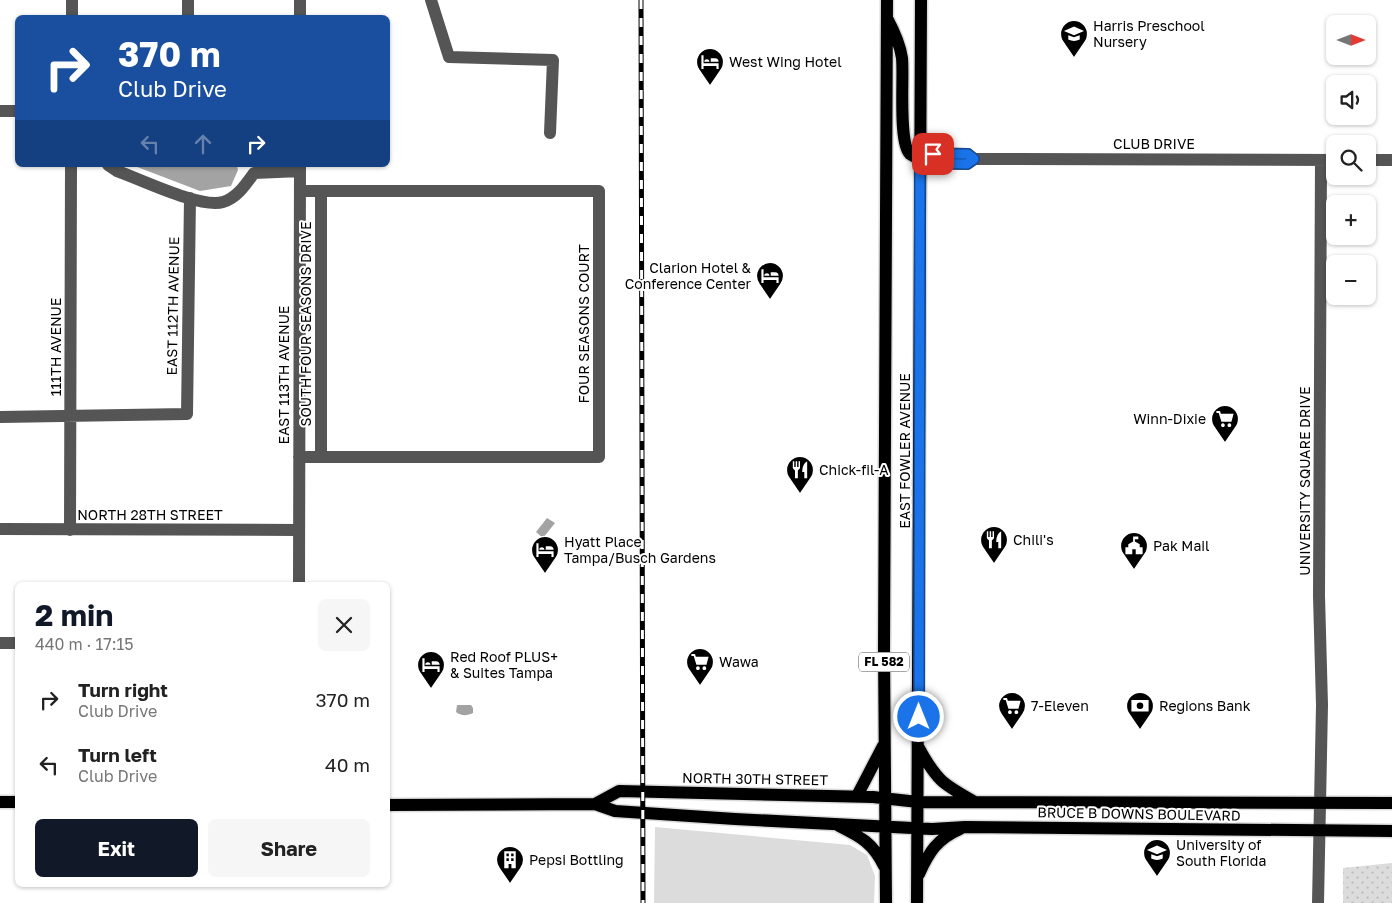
<!DOCTYPE html>
<meta charset="utf-8">
<style>
:root{--surface:#fff;--page:#f6f6f6;--text:#222;--muted:#767676;--accent:#111827}
body{margin:0;font-family:"Golos Text",sans-serif;background:var(--page);color:var(--text);height:100vh;display:flex;flex-direction:column;font-size:19px;white-space:nowrap}
*{box-sizing:border-box;margin:0}
p{font-size:16px;color:var(--muted)}
.icon{flex:none;width:28px;height:28px;fill:none;stroke:currentColor;stroke-width:2;stroke-linecap:round;stroke-linejoin:round}
.map{position:relative;flex:1;overflow:hidden}
.panel{position:absolute;left:15px;top:582px;width:375px;height:305px;display:flex;flex-direction:column;background:var(--surface);border-radius:8px;box-shadow:0 1px 4px #0004}
.panel>*{flex:none}
.banner{position:absolute;left:15px;top:15px;width:375px;height:152px;border-radius:8px;box-shadow:0 1px 4px #0004;background:#1a4fa0;color:#fff;overflow:hidden}
.needle{width:32px;rotate:90deg}
.controls{position:absolute;left:1326px;top:15px;display:grid;gap:10px}
.controls a{display:grid;place-items:center;width:50px;height:50px;border-radius:8px;background:var(--surface);box-shadow:0 1px 4px #0004;font-size:25px}
.pin{position:absolute;display:grid;place-items:center;width:42px;height:42px;color:#fff;margin:-21px;border-radius:10px;box-shadow:0 2px 8px #0006}
.me{position:absolute;width:55px;margin:-28px;rotate:0deg;stroke-linejoin:round;filter:drop-shadow(0 0 4px #0008)}
.turn{display:flex;align-items:center;gap:18px;height:105px;padding:0 20px;font-size:22px}
.turn .icon{width:65px;height:65px;stroke-width:2.5}
.turn b{display:block;font-size:35px;line-height:42px}
.lanes{display:flex;align-items:center;height:48px;padding:0 20px;background:#0003;justify-content:center;gap:25px;direction:ltr}
.lanes .off{opacity:.35}
.round{display:grid;place-items:center;flex:none;width:52px;height:52px;border-radius:8px;background:var(--page)}
.summary{display:flex;align-items:center;justify-content:space-between;height:85px;padding:0 20px}
h1{font-size:30px;font-weight:700;line-height:38px;color:var(--accent)}
.primary-button{display:flex;gap:10px;margin-top:auto;padding:10px 20px}
.primary-button a{flex:1;height:58px;border-radius:8px;background:var(--accent);color:#fff;font-size:20px;font-weight:700;line-height:58px;text-align:center}
.primary-button a+a{background:var(--page);color:var(--text)}
ul{padding:0;list-style:none}
li{display:flex;align-items:center;gap:15px;height:65px;padding:0 20px}
li div{flex:1}
li b{display:block;font-size:19px}
li em{font-style:normal}
.map>svg:first-child{display:block}
</style>
<div class="map">
<svg width="1392" height="903" viewBox="0 0 1392 903">
<defs>
<pattern id="garden-dots" width="8" height="8" patternUnits="userSpaceOnUse" patternTransform="scale(1.25)"><rect width="8" height="8" fill="#dcdcdc"/><path d="M2 2h.1M6 6h.1" fill="none" stroke="#bbb" stroke-width="1.8" stroke-linecap="round"/></pattern>
</defs>
<rect width="100%" height="100%" fill="#fff"/>
<path fill="#dcdcdc" d="M655,827l195,18 17,10 8,21 -1,27h-220z"/>
<path fill="url(#garden-dots)" d="M1392,863v40h-49v-35z"/>
<path fill="#a3a3a3" d="M132,165h105l1,5 -7,16 -31,5z
M547,518l8,5 -12,15 -7,-6z
M457,705h14l2,3v5c-6,3 -12,3 -17,-1z"/>
<g fill="none" stroke-linecap="round" stroke-linejoin="round">
<defs>
<path id="major" d="M887,18c7,13 13,26 15,40 2,19 -4,85 8,96 3,2 7,4 10,5
M919,748c18,33 24,36 56,54
M857,796l26,-50
M0,802h18
M595,804l24,-13 254,6 45,5 474,1
M388,805l207,-1 20,7 120,8 197,10 33,-2 427,4
M839,826c22,11 34,17 45,40
M919,874c10,-22 18,-35 41,-45
M886,903l-2,-253 3,-650
M917,903l4,-903"/>
</defs>
<use href="#major" stroke="#dbdbdb" stroke-width="15"/>
<path stroke="#555" stroke-width="12" d="M431,0l18,57 104,3 -3,73
M72,18v-18
M188,18v-18
M300,18v-18
M0,111h18
M920,159l12,4 35,1 7,-5 361,1
M920,159l13,-6 35,1 6,5
M1368,160h24
M108,165l9,6c23,8 84,38 106,31 14,-4 23,-18 31,-29l46,-2
M321,191v266
M0,417l187,-3 3,-216
M299,457h300v-266h-299
M0,529l299,1
M70,530l1,-365
M299,585l1,-420
M0,643h18
M1318,903l4,-198 -3,-109 2,-436"/>
<use href="#major" stroke="#000" stroke-width="12"/>
<defs>
<path id="rail" d="M641,0l2,903"/>
</defs>
<use href="#rail" stroke="#000" stroke-width="5"/>
<use href="#rail" stroke="#fff" stroke-width="3" stroke-dasharray="9" stroke-linecap="butt"/>
</g>
<g fill="none" stroke-linecap="round" stroke-linejoin="round">
<defs>
<path id="route" d="M919,717l1,-558 12,4 35,1 7,-5 -6,-5h-35"/>
</defs>
<use href="#route" stroke="#114b97" stroke-width="12"/>
<use href="#route" stroke="#1a73e8" stroke-width="9"/>
</g>
<defs>
<symbol id="school-pin" viewBox="-11 -11 22 30"><path d="M0 17L-7.5 6A9.5 9.5 0 1 1 7.5 6Z" fill="#000" stroke="#fff"/><path d="M0-5L7-2L0 1L-7-2ZM-4 1L0 2.5L4 1V4Q0 6-4 4Z" fill="#fff"/></symbol>
<symbol id="hotel-pin" viewBox="-11 -11 22 30"><path d="M0 17L-7.5 6A9.5 9.5 0 1 1 7.5 6Z" fill="#000" stroke="#fff"/><path d="M-6-4.5h1.5V1H6V5H4.5V3h-9V5H-6ZM-4 0a1.8 1.8 0 1 1 3.6 0ZM.5 0V-2.5h3Q6-2.5 6 0Z" fill="#fff"/></symbol>
<symbol id="supermarket-pin" viewBox="-11 -11 22 30"><path d="M0 17L-7.5 6A9.5 9.5 0 1 1 7.5 6Z" fill="#000" stroke="#fff"/><path d="M-6-5.5h2.5l.6 2H6L4.5 2H-2.5L-4.4-4H-6ZM-1.5 3.2a1.3 1.3 0 1 0 .1 0ZM3 3.2a1.3 1.3 0 1 0 .1 0Z" fill="#fff"/></symbol>
<symbol id="restaurant-pin" viewBox="-11 -11 22 30"><path d="M0 17L-7.5 6A9.5 9.5 0 1 1 7.5 6Z" fill="#000" stroke="#fff"/><path d="M-5-6h1v4h1v-4h1v4h1v-4h1v5L-1.5 .5V6h-2V.5L-5-1ZM5-6V6H3V1.5H1.5Q1.5-4 5-6Z" fill="#fff"/></symbol>
<symbol id="civic-pin" viewBox="-11 -11 22 30"><path d="M0 17L-7.5 6A9.5 9.5 0 1 1 7.5 6Z" fill="#000" stroke="#fff"/><path d="M-.6-6.5H3V-4.5H.6V-3L4-1V1h2V6H-6V1h2V-1L-.6-3ZM-1.2 2.5V6h2.4V2.5Z" fill="#fff"/></symbol>
<symbol id="bank-pin" viewBox="-11 -11 22 30"><path d="M0 17L-7.5 6A9.5 9.5 0 1 1 7.5 6Z" fill="#000" stroke="#fff"/><path d="M-6-4H6V4H-6ZM0-2.3a2.3 2.3 0 1 0 0 4.6a2.3 2.3 0 1 0 0-4.6Z" fill="#fff"/></symbol>
<symbol id="university-pin" viewBox="-11 -11 22 30"><path d="M0 17L-7.5 6A9.5 9.5 0 1 1 7.5 6Z" fill="#000" stroke="#fff"/><path d="M0-5L7-2L0 1L-7-2ZM-4 1L0 2.5L4 1V4Q0 6-4 4Z" fill="#fff"/></symbol>
<symbol id="building-pin" viewBox="-11 -11 22 30"><path d="M0 17L-7.5 6A9.5 9.5 0 1 1 7.5 6Z" fill="#000" stroke="#fff"/><path d="M-4-6H4V6H1V3H-1V6H-4ZM-2.5-4.3h1.7v1.8h-1.7ZM.8-4.3h1.7v1.8H.8ZM-2.5-1h1.7V.8h-1.7ZM.8-1h1.7V.8H.8Z" fill="#fff"/></symbol>
</defs>
<g fill-rule="evenodd">
<use href="#school-pin" x="1058" y="18" width="32" height="43"/>
<use href="#hotel-pin" x="694" y="46" width="32" height="43"/>
<use href="#hotel-pin" x="754" y="260" width="32" height="43"/>
<use href="#supermarket-pin" x="1209" y="403" width="32" height="43"/>
<use href="#restaurant-pin" x="784" y="454" width="32" height="43"/>
<use href="#restaurant-pin" x="978" y="524" width="32" height="43"/>
<use href="#civic-pin" x="1118" y="530" width="32" height="43"/>
<use href="#hotel-pin" x="529" y="534" width="32" height="43"/>
<use href="#supermarket-pin" x="684" y="646" width="32" height="43"/>
<use href="#hotel-pin" x="415" y="649" width="32" height="43"/>
<use href="#supermarket-pin" x="996" y="690" width="32" height="43"/>
<use href="#bank-pin" x="1124" y="690" width="32" height="43"/>
<use href="#university-pin" x="1141" y="837" width="32" height="43"/>
<use href="#building-pin" x="494" y="844" width="32" height="43"/>
</g>
<g text-anchor="middle" stroke-width="4" stroke-linejoin="round" paint-order="stroke">
<rect fill="#fff" stroke="#4c4c4c" stroke-width="1" x="859" y="652.5" width="50" height="19" rx="4"/>
<g font-size="12" font-weight="bold" fill="#000">
<text x="884" y="666">FL 582</text>
</g>
<g font-size="14" fill="#000" stroke="#fff" text-anchor="start">
<text x="1093" y="31">Harris Preschool<tspan x="1093" dy="16">Nursery</tspan></text>
<text x="729" y="67">West Wing Hotel</text>
<text x="751" y="273" text-anchor="end">Clarion Hotel &amp;<tspan x="751" dy="16">Conference Center</tspan></text>
<text x="1206" y="424" text-anchor="end">Winn-Dixie</text>
<text x="819" y="475">Chick-fil-A</text>
<text x="1013" y="545">Chili's</text>
<text x="564" y="547">Hyatt Place<tspan x="564" dy="16">Tampa/Busch Gardens</tspan></text>
<text x="1153" y="551">Pak Mail</text>
<text x="450" y="662">Red Roof PLUS+<tspan x="450" dy="16">&amp; Suites Tampa</tspan></text>
<text x="719" y="667">Wawa</text>
<text x="1031" y="711">7-Eleven</text>
<text x="1159" y="711">Regions Bank</text>
<text x="1176" y="850">University of<tspan x="1176" dy="16">South Florida</tspan></text>
<text x="529" y="865">Pepsi Bottling</text>
</g>
<g font-size="14" fill="#000" stroke="#fff">
<text x="1154" y="149">CLUB DRIVE</text>
<text transform="translate(173 306) rotate(-89)" y="5">EAST 112TH AVENUE</text>
<text transform="translate(306 324) rotate(-90)" y="5">SOUTH FOUR SEASONS DRIVE</text>
<text transform="translate(584 324) rotate(-90)" y="5">FOUR SEASONS COURT</text>
<text transform="translate(56 347) rotate(-90)" y="5">111TH AVENUE</text>
<text transform="translate(284 375) rotate(-90)" y="5">EAST 113TH AVENUE</text>
<text transform="translate(905 451) rotate(-90)" y="5">EAST FOWLER AVENUE</text>
<text transform="translate(1305 481) rotate(-90)" y="5">UNIVERSITY SQUARE DRIVE</text>
<text x="150" y="520">NORTH 28TH STREET</text>
<text transform="translate(755 779) rotate(1)" y="5">NORTH 30TH STREET</text>
<text transform="translate(1139 814) rotate(1)" y="5">BRUCE B DOWNS BOULEVARD</text>
</g>
</g>
</svg>
<div class="controls">
<a><svg class="needle" viewBox="-14 -14 28 28"><path d="M0-13l5 13h-10z" fill="#e53935"/><path d="M0 13l5-13h-10z" fill="#767676"/></svg></a>
<a><svg class="icon" aria-label="sound" viewBox="0 0 24 24"><path d="M4 9h4l5-4v14l-5-4H4zM17 9q2 3 0 6"/></svg></a>
<a><svg class="icon" aria-label="search" viewBox="0 0 24 24"><circle cx="10" cy="10" r="6"/><path d="M15 15l6 6"/></svg></a>
<a>+</a>
<a>−</a>
</div>
<div class="pin" style="left:933px;top:154px;background:#d93025"><svg class="icon" aria-label="arrive" viewBox="0 0 24 24"><path d="M6 21V4h12l-3 4 3 4H6"/></svg></div>
<svg class="me" style="left:919px;top:717px" viewBox="-20 -20 40 40"><circle r="17" fill="#1a73e8" stroke="#fff" stroke-width="3"/><path d="M0-11L8 9 0 5-8 9z" fill="#fff"/></svg>
<div class="banner">
<div class="turn"><svg class="icon" aria-label="right" viewBox="0 0 24 24"><path d="M7 20v-9h11M14 6l5 5-5 5"/></svg><div><b>370 m</b>Club Drive</div></div>
<div class="lanes"><svg class="icon off" aria-label="left" viewBox="0 0 24 24"><path d="M17 20v-9H6M10 6l-5 5 5 5"/></svg><svg class="icon off" aria-label="ahead" viewBox="0 0 24 24"><path d="M12 20V5M6 11l6-6 6 6"/></svg><svg class="icon" aria-label="right" viewBox="0 0 24 24"><path d="M7 20v-9h11M14 6l5 5-5 5"/></svg></div>
</div>
<section class="panel">
<div class="summary"><div><h1>2 min</h1><p>440 m · 17:15</p></div><a class="round"><svg class="icon" aria-label="close" viewBox="0 0 24 24"><path d="M6 6l12 12M18 6L6 18"/></svg></a></div>
<ul>
<li><svg class="icon" aria-label="right" viewBox="0 0 24 24"><path d="M7 20v-9h11M14 6l5 5-5 5"/></svg><div><b>Turn right</b><p>Club Drive</p></div><em>370 m</em></li>
<li><svg class="icon" aria-label="left" viewBox="0 0 24 24"><path d="M17 20v-9H6M10 6l-5 5 5 5"/></svg><div><b>Turn left</b><p>Club Drive</p></div><em>40 m</em></li>
</ul>
<div class="primary-button"><a>Exit</a><a>Share</a></div>
</section>
</div>
